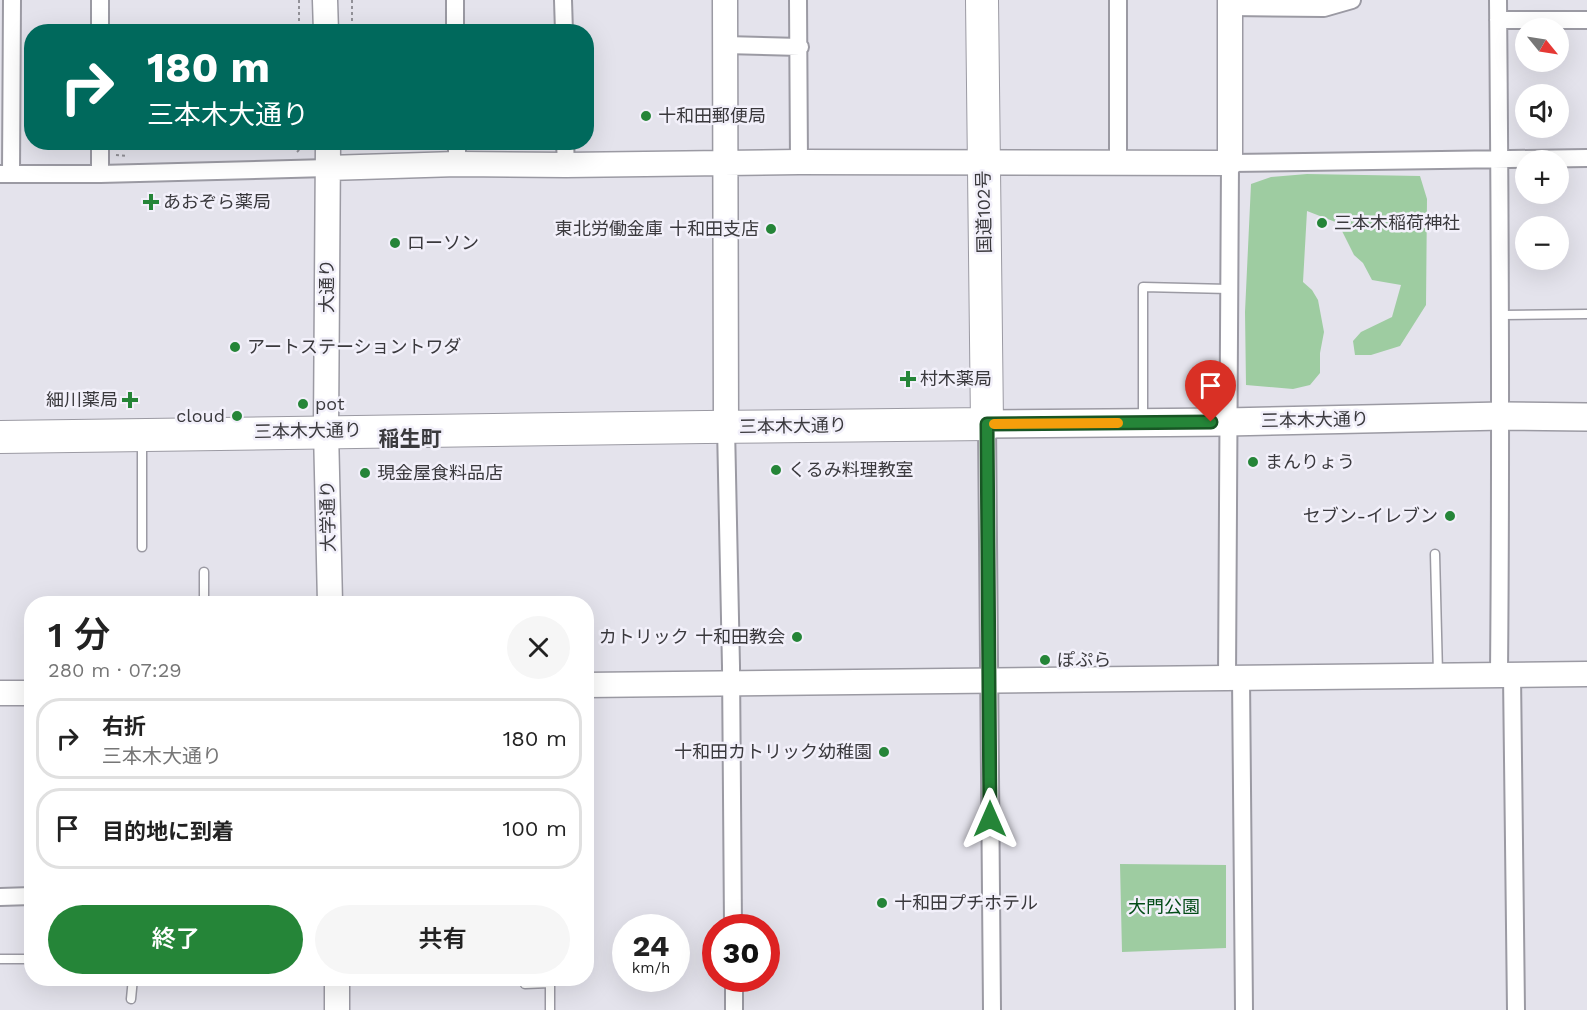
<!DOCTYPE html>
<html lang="ja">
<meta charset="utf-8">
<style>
:root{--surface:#fff;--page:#f6f6f6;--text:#222;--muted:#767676;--line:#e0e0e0;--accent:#258538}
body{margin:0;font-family:"Work Sans","Noto Sans JP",sans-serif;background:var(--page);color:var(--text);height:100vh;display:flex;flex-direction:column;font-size:22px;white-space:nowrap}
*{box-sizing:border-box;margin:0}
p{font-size:20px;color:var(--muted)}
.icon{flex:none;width:33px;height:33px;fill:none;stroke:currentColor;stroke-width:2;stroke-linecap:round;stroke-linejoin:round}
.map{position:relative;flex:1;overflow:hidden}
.side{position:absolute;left:24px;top:596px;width:570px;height:390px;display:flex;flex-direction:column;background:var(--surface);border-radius:24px;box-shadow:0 6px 24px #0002}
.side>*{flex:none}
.guide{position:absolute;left:24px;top:24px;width:570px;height:126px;border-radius:24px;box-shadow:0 6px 24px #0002;background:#00695c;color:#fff;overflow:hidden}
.needle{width:39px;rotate:120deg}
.tools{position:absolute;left:1515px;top:18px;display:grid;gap:12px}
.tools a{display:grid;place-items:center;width:54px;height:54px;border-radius:50%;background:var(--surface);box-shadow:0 6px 24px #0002;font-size:30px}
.speed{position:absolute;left:612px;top:914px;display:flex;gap:12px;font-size:30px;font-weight:700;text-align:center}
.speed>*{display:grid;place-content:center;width:78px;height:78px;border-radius:50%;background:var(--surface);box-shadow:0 6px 24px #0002;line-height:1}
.speed small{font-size:15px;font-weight:400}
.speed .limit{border:9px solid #d22;background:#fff;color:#111}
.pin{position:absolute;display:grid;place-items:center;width:51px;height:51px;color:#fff;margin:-62px -26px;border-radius:50% 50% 50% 0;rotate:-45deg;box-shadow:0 0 6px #0007}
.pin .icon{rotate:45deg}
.me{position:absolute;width:66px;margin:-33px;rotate:0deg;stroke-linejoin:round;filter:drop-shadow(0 0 4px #0008)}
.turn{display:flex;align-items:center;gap:21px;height:126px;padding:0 24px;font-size:27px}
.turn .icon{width:78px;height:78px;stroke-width:2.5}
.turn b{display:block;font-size:42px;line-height:51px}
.round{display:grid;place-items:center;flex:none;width:63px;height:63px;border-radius:32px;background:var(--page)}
.headline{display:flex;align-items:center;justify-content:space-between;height:102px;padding:0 24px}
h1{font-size:36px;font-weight:600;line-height:45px}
.primary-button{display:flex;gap:12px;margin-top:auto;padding:12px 24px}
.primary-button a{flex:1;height:69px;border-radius:36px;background:var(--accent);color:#fff;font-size:24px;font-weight:600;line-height:69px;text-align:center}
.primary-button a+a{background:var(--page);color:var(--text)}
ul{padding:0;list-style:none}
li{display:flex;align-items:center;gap:18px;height:81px;margin:0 12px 9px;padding:0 12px;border:3px solid var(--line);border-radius:24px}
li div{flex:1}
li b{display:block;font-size:22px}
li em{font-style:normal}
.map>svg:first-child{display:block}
</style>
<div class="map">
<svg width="1587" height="1010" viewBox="0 0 1587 1010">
<rect width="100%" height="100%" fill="#e4e3ec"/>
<path fill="#9ecca1" d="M191,143h100v6l-100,1z
M1307,174l113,2 7,23 -1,106 -26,41 -29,9h-16l-2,-14 8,-9 31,-15 9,-32 -29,-5 -9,-17 -9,-8 -16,-32 -31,-12 -4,71 9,8 6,10 6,32 -4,21v20l-10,12 -17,4 -47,-4 -1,-73 6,-128 20,-7z
M1120,864l106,1v83l-104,4z"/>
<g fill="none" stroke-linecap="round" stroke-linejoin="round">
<defs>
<path id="lane" d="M1501,315l86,-1
M1143,420v-133l86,2
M142,440v107
M1435,554l3,120
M204,603v-31
M0,959h32
M525,984l25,-1v27
M131,999l2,-21"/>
<path id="street" d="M455,0v32
M563,0l1,32
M798,0l1,162
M1118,0v164
M1498,0c2,225 3,450 1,674
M1230,7l94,1 28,-8
M1498,20h89
M100,32v-32
M725,45l75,2
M100,142v32
M457,142v22
M565,142l1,23
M11,173l1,-173
M0,174h100l228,-6
M987,424l5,586
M726,427l5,239 2,261
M1512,675l4,335
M1227,678l3,-515 357,-5
M1241,678l3,332
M0,897l32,-1
M734,978v32"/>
<path id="secondary" d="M325,0l1,32
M725,0l1,427
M328,142l-2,288 4,173
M328,168l129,-4 109,1 233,-3 431,1v-163
M586,685l1001,-11
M0,693h32
M337,978v32"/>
<path id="primary" d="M987,424l240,-2 275,-6 85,1"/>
<path id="highway" d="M0,437c329,-7 658,-9 987,-13l-5,-424"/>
</defs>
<use href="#lane" stroke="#9b9aa3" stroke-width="11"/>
<use href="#street" stroke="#9b9aa3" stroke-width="20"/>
<use href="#secondary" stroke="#9b9aa3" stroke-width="27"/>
<use href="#primary" stroke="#9b9aa3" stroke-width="30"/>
<use href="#highway" stroke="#9b9aa3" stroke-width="34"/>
<path stroke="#929198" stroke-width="2" stroke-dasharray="3 3" stroke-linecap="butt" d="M299,0v32
M352,0v32
M297,152l3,-3v-7
M116,155l12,1"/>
<use href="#lane" stroke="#fff" stroke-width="8"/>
<use href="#street" stroke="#fff" stroke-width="16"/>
<use href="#secondary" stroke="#fff" stroke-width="24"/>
<use href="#primary" stroke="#fff" stroke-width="27"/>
<use href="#highway" stroke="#fff" stroke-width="32"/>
</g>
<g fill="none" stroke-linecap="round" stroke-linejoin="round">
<defs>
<path id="route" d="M990,819l-3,-395 224,-2"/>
</defs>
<use href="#route" stroke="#185624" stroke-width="15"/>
<use href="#route" stroke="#258538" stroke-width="10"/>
<path stroke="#f59e0b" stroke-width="10" d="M994,424l124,-1"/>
</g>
<g fill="#258538" stroke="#f2f0fa" stroke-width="2">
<circle cx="646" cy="116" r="6"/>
<path d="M148 193h6v6h6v6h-6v6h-6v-6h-6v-6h6z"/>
<circle cx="1322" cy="223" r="6"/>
<circle cx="771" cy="229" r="6"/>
<circle cx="395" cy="243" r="6"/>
<circle cx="235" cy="347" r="6"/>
<path d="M905 370h6v6h6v6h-6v6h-6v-6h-6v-6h6z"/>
<path d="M127 391h6v6h6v6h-6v6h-6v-6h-6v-6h6z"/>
<circle cx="303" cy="404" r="6"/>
<circle cx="237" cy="416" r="6"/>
<circle cx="1253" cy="462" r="6"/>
<circle cx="776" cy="470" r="6"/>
<circle cx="365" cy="473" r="6"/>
<circle cx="1450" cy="516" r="6"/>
<circle cx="797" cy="637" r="6"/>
<circle cx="1045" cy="660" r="6"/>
<circle cx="884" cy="752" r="6"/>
<circle cx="882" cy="903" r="6"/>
</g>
<g text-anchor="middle" stroke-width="5" stroke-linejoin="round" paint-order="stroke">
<g font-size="18" fill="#3a393d" stroke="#f2f0fa" text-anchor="start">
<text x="658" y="122">十和田郵便局</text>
<text x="163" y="208">あおぞら薬局</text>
<text x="1334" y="229">三本木稲荷神社</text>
<text x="759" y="235" text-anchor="end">東北労働金庫 十和田支店</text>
<text x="407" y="249">ローソン</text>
<text x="247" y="353">アートステーショントワダ</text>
<text x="920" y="385">村木薬局</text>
<text x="118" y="406" text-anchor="end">細川薬局</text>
<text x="315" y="410">pot</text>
<text x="225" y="422" text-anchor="end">cloud</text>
<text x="1265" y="468">まんりょう</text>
<text x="788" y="476">くるみ料理教室</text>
<text x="377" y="479">現金屋食料品店</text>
<text x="1438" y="522" text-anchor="end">セブン-イレブン</text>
<text x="785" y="643" text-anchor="end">カトリック 十和田教会</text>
<text x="1057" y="666">ぽぷら</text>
<text x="872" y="758" text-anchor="end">十和田カトリック幼稚園</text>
<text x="894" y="909">十和田プチホテル</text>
</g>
<g font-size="18" fill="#3a393d" stroke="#f2f0fa">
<text transform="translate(984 212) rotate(-91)" y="6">国道102号</text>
<text transform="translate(327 286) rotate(-90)" y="6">大通り</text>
<text transform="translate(1315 420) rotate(-1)" y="6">三本木大通り</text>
<text transform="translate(793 426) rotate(-1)" y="6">三本木大通り</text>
<text transform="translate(308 431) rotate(-1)" y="6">三本木大通り</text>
<text transform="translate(328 516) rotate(-91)" y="6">大学通り</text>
</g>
<g font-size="18" fill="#034c17" stroke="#f2f0fa">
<text x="1164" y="913">大門公園</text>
</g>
<g font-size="21" font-weight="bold" fill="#3a393d" stroke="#f2f0fa">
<text x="410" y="446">稲生町</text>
</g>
</g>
</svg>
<div class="tools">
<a><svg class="needle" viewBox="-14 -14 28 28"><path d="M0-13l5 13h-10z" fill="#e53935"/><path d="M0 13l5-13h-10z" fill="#767676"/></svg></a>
<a><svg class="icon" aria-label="sound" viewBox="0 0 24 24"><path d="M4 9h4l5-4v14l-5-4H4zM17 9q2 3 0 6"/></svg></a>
<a>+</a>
<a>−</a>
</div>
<div class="speed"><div>24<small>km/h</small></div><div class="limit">30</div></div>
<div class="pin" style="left:1211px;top:422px;background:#d93025"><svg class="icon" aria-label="arrive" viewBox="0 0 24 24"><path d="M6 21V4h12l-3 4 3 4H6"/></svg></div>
<svg class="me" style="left:990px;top:819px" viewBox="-20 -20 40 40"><path d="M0-17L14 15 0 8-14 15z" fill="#258538" stroke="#fff" stroke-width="4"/></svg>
<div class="guide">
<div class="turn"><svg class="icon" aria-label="right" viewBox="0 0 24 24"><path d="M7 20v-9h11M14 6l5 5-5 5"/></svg><div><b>180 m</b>三本木大通り</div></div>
</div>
<section class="side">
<div class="headline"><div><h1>1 分</h1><p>280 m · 07:29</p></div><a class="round"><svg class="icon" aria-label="close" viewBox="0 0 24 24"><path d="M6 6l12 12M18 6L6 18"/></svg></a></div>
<ul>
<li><svg class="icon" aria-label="right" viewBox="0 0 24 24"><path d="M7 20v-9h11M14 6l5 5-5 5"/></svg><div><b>右折</b><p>三本木大通り</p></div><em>180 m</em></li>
<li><svg class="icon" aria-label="arrive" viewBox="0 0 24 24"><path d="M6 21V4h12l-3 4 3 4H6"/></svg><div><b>目的地に到着</b></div><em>100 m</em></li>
</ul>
<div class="primary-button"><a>終了</a><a>共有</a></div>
</section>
</div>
